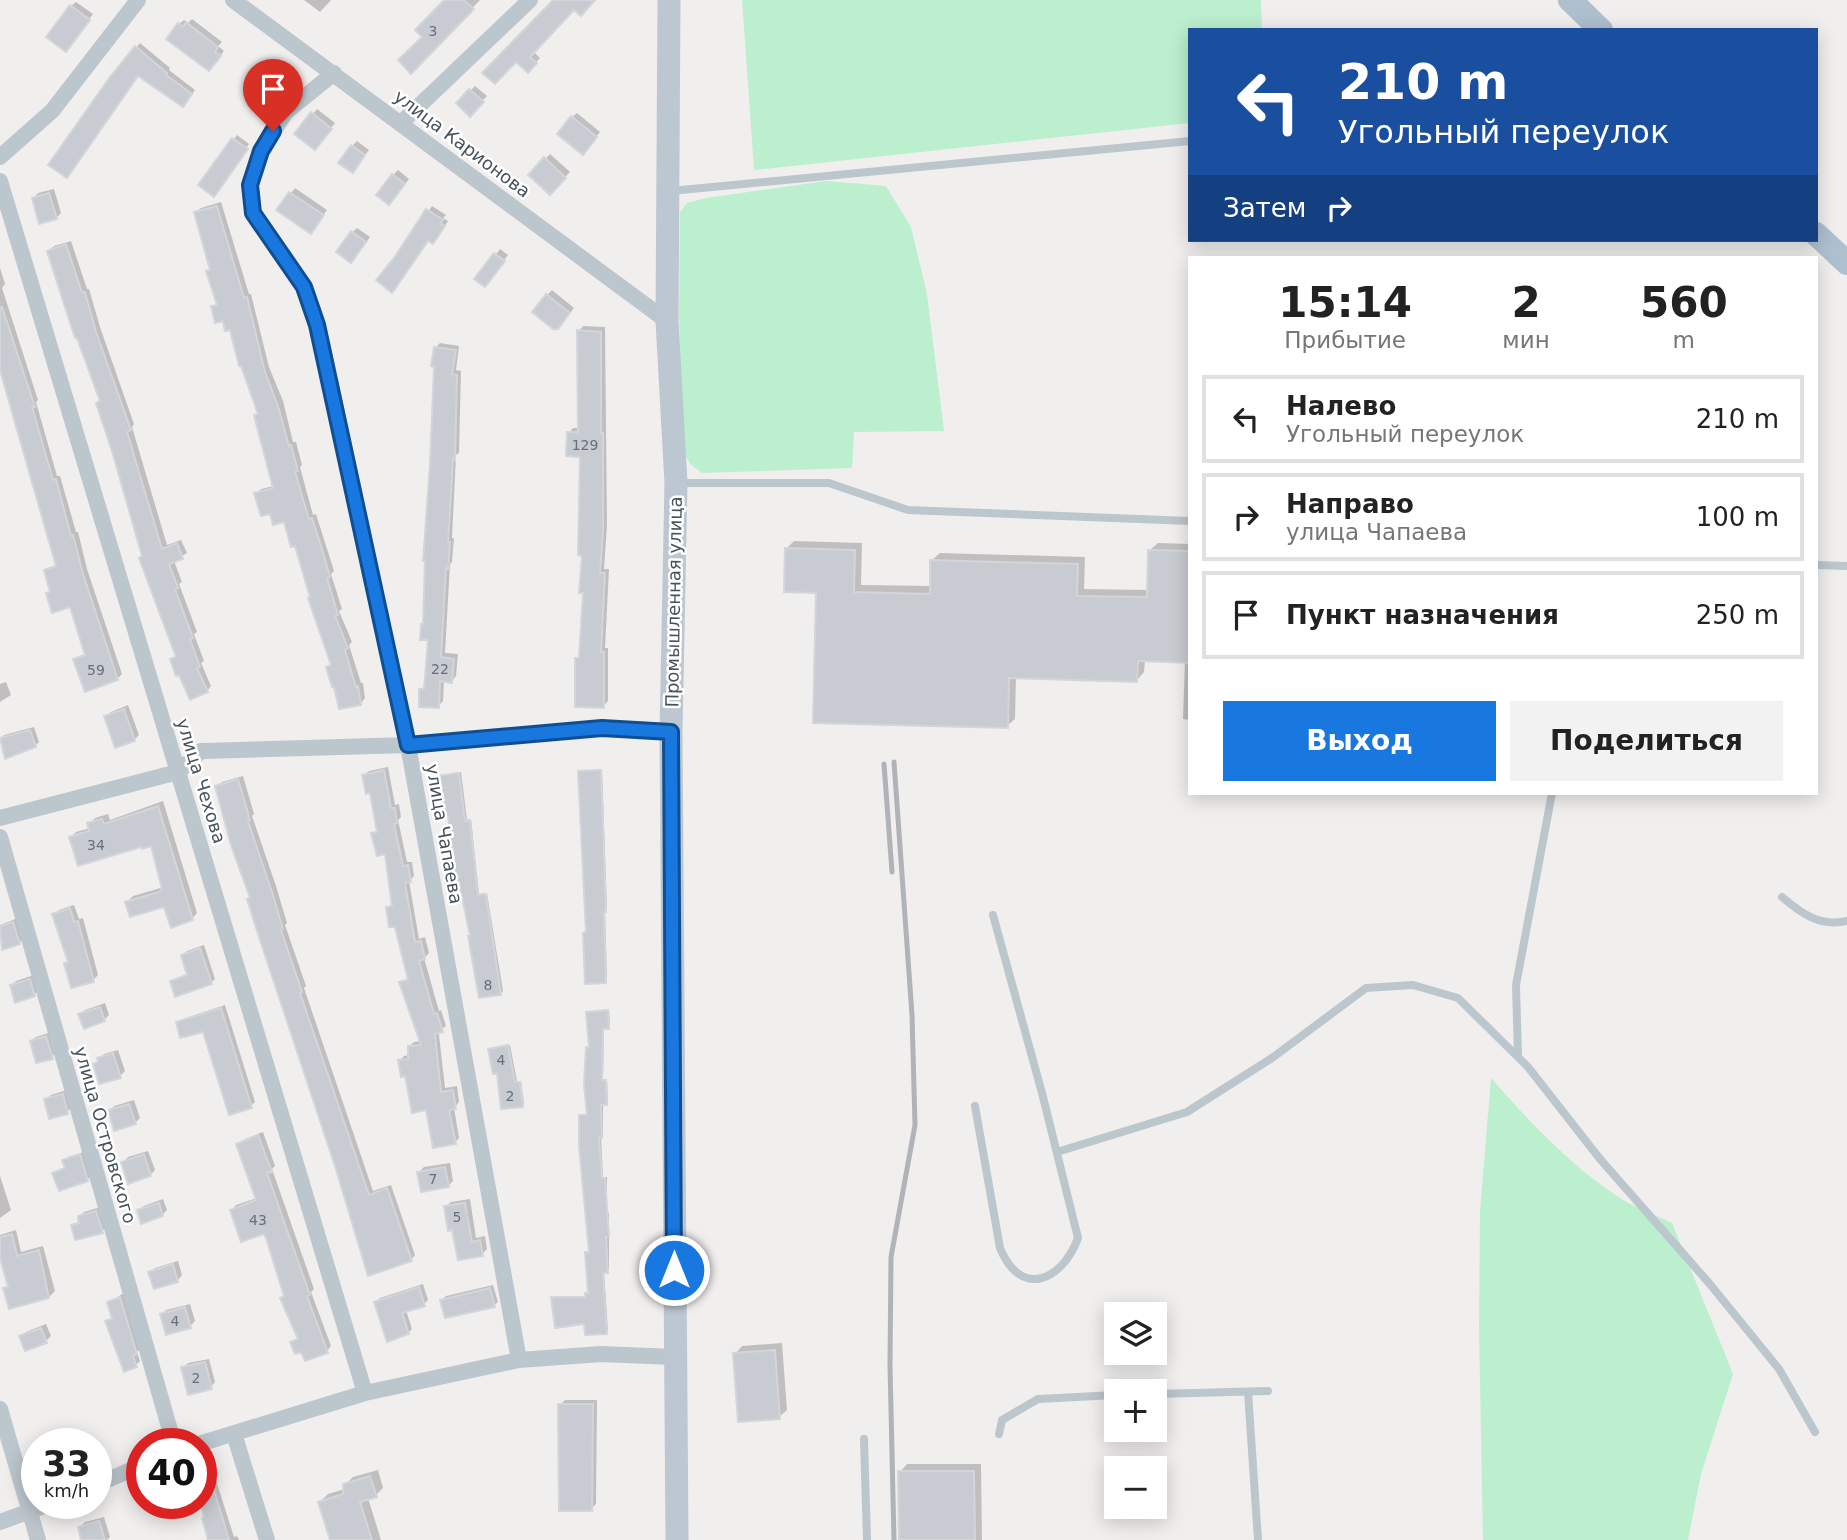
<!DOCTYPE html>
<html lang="ru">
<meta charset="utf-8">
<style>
:root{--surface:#fff;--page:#f2f2f2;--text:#222;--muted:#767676;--line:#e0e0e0;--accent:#1878e0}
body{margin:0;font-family:"DejaVu Sans",sans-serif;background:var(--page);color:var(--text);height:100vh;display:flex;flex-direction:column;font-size:26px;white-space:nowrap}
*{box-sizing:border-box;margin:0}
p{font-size:23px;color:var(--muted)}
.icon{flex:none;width:38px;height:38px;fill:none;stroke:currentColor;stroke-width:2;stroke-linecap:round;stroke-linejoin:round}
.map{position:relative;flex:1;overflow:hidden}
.panel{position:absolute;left:1188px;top:256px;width:630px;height:539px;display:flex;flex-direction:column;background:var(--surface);border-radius:0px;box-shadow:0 4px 18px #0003}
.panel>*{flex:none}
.hud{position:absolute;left:1188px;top:28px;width:630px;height:214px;border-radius:0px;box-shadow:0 4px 18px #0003;background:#1a4fa0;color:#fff;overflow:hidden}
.buttons{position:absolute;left:1104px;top:1302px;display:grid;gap:14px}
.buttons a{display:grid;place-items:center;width:63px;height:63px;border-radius:0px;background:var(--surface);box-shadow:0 4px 18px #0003;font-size:35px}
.speed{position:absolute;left:21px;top:1428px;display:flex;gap:14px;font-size:35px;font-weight:700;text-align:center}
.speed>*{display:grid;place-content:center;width:91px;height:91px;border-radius:50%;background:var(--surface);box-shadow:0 4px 18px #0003;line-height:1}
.speed small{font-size:18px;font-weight:400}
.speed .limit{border:10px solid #d22;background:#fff;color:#111}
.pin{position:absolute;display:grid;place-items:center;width:60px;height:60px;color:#fff;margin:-72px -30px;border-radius:50% 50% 50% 0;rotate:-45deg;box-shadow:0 0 7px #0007}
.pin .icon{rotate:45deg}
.me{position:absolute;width:77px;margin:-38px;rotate:0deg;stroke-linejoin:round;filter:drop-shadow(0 0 5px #0008)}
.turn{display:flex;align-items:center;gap:24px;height:147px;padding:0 35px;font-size:32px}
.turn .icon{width:91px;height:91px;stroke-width:2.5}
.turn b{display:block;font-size:49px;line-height:60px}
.then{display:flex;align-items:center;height:66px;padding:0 35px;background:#0003;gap:14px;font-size:26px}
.eta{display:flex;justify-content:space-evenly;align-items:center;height:119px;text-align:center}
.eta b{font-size:42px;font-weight:800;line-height:49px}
.cta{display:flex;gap:14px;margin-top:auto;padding:14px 35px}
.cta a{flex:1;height:80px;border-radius:0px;background:var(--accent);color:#fff;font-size:28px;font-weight:800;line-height:80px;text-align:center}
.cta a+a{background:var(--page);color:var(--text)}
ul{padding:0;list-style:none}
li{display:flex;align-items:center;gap:21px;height:88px;margin:0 14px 10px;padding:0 21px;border:4px solid var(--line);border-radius:0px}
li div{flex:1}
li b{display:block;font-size:26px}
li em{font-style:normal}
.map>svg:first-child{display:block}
</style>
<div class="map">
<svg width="1847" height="1540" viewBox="0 0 1847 1540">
<rect width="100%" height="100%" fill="#f1eeee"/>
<path fill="#bcefce" d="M742,0h519l1,30h-72v93l-436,47z
M826,181l60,5 25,41 16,67 17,137 -90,1 -2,36 -150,5 -12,-9 -8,-16 -3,-137 1,-99 7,-9 19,-5z
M1491,1078c39,45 81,89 132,122 15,9 33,15 49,23l61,151 -32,100 -13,66h-205l-4,-212 1,-117z"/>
<path fill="#0003" d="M304,0h27l-11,12z
M447,0h33l-69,72 14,-35z
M554,0h39l-19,8 -41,43 7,7 -12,13 -12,-11z
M76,2l17,12 -23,31 1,-39z
M192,19l30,23 -4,4 6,5 -10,13 -35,-40 5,-4 4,3z
M140,43l30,25 -1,2 26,20 -8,11 -49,-26 -2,-27z
M270,82l14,9 -10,17 -9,-21z
M475,86l12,10 -17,18 -12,-11z
M317,109l18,14 -16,20 -6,-29z
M577,113l23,19 -13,16 -15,-31z
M237,135l12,9 -35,49 -14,-8z
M357,141l12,9 -12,16 -5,-20z
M550,154l20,18 -20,21 -20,-18z
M398,170l11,9 -15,19 -1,-23z
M295,188l32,22 -12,17 -37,-17z
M54,189l7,24 -5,5 -22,-20 4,-5z
M221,202l28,92h2l18,73 14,34 10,41h3l6,23 -2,2 13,48 3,-1 18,57 -3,3 11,35 -3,2 13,31 -3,3 12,38h2l2,15 -4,5 -25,-19 -8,-17 4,-4 -36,-119 -11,-24 -14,-8 -15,-18 5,-5 13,-3 -18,-70 3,-3 -28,-85 -18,-21 5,-5 -10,-30 4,-4 -16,-56 5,-4z
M432,206l14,9 -3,3 5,3 -11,17 -8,1 -32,47 -2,-27z
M357,228l13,9 -14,19 -3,-24z
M71,241l16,48h2l11,38 34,97 -2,3 35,118 14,-5 6,13 -13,8 8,21 -3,2 18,48 -3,2 10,27 -3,2 10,23 -4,5 -35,-31 5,-5 -33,-99 -43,-156 -52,-149 5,-5z
M500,249l8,6 -19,25 -12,-1z
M0,268l5,16 -3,4 36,112 -2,2 21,74h3l16,56h2l9,37 35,105 -5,5 -42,-19 11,-7 -15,-48 -23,-12 3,-3 -5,-19 11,-7 -57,-209z
M552,290l22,18 -13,16 -14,-29z
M583,326l22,1 2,198 -3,44h5l-4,79h3v53l-5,5 -26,-47 4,-4 3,-63 -2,-137 -13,-22 4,-5h7l-1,-97z
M440,343l19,3 -3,24 5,1 -2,82 -3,2 -4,83h2l-2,24 -2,2 -5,89 13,1 -2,22 -4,5 -8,-1 -1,21 -5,5 -17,-16 5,-5 4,-46 -5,-17 10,-274z
M794,541l68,2 -1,42 71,1v-26l8,-7 145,4 -1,32 65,1 1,-40 8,-7 32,1v176l-7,-1 2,-58 -40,-1 -1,12 -7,8 -121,-3 -1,42 -8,7 -189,-135 -32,-42z
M6,682l5,13 -11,7v-18z
M128,705l11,30 -5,5 -28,-24 5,-4z
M34,727l5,15 -4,4 -34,-7 3,-4z
M388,767l7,38 4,-1 2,13 -3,3 9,42h5l2,14 -5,5 10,58 6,-2 4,16 -5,5 15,53 2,-1 5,16 -7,5v4l6,53 12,-2 2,16 -5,6 5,30 -4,4 -28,-34 -27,-47 4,-5 6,-1v-9l4,-4 8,-1 -21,-58 8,-6 -13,-52 -8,-17 5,-6 -7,-50 -13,-18 5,-5 -7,-38 -7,-16 5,-4z
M602,769l5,139 -2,2 2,69 -2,2 -17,-51 -8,-158z
M461,772l6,48 4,-1 8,75 8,-1 16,98 -2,2 -29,-59 -16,-73 -7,-46 -10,-39z
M243,776l11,38 -2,2 24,70 11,37 -2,2 21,61 -2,2 69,203 18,-6 24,70 -4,5 -51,-22 -143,-452 5,-4z
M163,801l34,112 -5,6 -26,-14 -39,-3 6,-6 31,-9 -12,-43 -81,-6 5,-6 14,-4 -1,-4 6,-6 13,-4 2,6z
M74,905l5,14 4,-1 15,57 -5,5 -24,-19 -15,-46 5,-5z
M18,918l6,20 -5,5 -16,5 -3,-11v-12z
M204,945l11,34 -4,4 -39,-1 17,-9 -6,-18 4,-4z
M34,975l5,15 -5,5 -22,-9 4,-5z
M105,1003l4,12 -5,5 -24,-5 5,-5z
M225,1005l30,97 -4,4 -47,-76 -26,-7 5,-4z
M609,1009l1,16 -6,2 -1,52h4l1,23 -5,2v30l-2,2 2,41h4v36h2v56l-5,2 4,59 -2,2 -20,-10 -33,-25 34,-1 2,-4 -2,-39 2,-2 -8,-135 8,-2 -1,-101z
M51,1032l5,20 -4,5 -21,-16 5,-4z
M510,1045l7,36h4l3,22 -2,2 -23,-34 -9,-21z
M118,1050l7,21 -5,5 -25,-12 9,-10z
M67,1090l5,17 -5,5 -21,-12 5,-5z
M134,1100l6,18 -5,5 -25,-12 4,-5z
M263,1132l12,34 -3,3 42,120 -3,3 20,54 -4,5 -25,-1 -10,-7 7,-6 -17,-39 3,-4 -21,-62 -32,-22 4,-5 21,-7 -19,-54 5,-4z
M148,1151l7,19 -5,5 -27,-13 5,-5z
M84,1152l7,24 -4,4 -33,-6 12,-8 -2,-5 4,-4z
M450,1163l3,18 -5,5 -29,-14 5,-5z
M0,1176l11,34 -11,8z
M163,1199l4,11 -5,5 -23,-5 5,-4z
M470,1199l6,39 9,-2 2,13 -5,5 -22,4 -14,-52 5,-4z
M101,1207l5,20 -4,4 -29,-5 7,-6v-3l4,-5z
M16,1230l5,22 22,-6 12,45 -5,5 -40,11 -5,-18 4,-4 -9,-31v-19z
M178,1261l4,14 -4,5 -23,7 -5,-15 5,-4z
M423,1284l5,16 -4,4 -18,6 6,19 -4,4 -32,-30 4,-5z
M493,1285l5,17 -4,3 -52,-5 4,-4z
M124,1293l17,55 -4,4 3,9 -4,4 -29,-43 6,-5 -4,-15z
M190,1304l5,17 -5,5 -28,-11 4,-5z
M46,1324l5,12 -5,5 -25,-5 5,-4z
M782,1343l5,67 -8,7 -44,-63 7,-8z
M209,1359l6,23 -4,5 -28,-19 5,-5z
M565,1400h32l-1,104 -5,5 -31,-104z
M907,1464h74l1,76h-82v-68z
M378,1470l5,18 -7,7 -8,3 13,42h-49l-12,-38 8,-8 17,-5v-4l8,-8z
M215,1477l19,60 3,-1 2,4h-29l-8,-59z
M104,1517l6,20 -3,3h-24l-3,-13 5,-5z"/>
<path fill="#c8cbd1" stroke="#d2d5da" stroke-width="2" d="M444,0h20l10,9 -63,65 -13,-14 24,-23 -7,-7z
M553,0h42l-14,16 -7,-6 -44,47 7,6 -9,10 -12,-11 -21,22 -13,-11z
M70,5l20,15 -24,32 -20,-15z
M186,22l32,25 -3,5 6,4 -12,15 -43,-32 12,-16 5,4z
M135,46l32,27 -1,2 26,19 -9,13 -45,-31 -71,102 -19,-13 62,-88z
M264,86l17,10 -11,19 -18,-11z
M469,89l15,13 -14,15 -14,-14z
M311,112l21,17 -17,21 -21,-16z
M571,116l26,21 -14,18 -26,-21z
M232,138l16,11 -34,48 -16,-12z
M351,145l14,10 -12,18 -15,-10z
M544,157l22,21 -16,17 -22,-20z
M392,174l13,10 -16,21 -13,-10z
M289,192l35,23 -13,19 -35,-24z
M49,193l8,26 -18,5 -7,-26z
M217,206l27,92 3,-1 18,75 13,34 11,40 2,-1 7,26 -3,1 14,47 3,-1 13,41 5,18 -3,1 11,37 -3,1 13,32 -3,2 11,37 2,-1 3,19 -22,4 -5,-22h-2l-6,-20 5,-2 -23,-67 2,-1 -15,-51 -4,1 -7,-25 -11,3 -3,-11 -9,2 -7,-23 19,-5 -19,-73 4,-1 -17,-48h-2l-9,-36 -5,1 -2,-10 -8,2 -4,-17 6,-1 -11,-34 4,-1 -16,-58z
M426,209l17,11 -3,3 5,3 -12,18 -5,-3 -36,52 -16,-13 18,-22z
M351,231l15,11 -15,21 -15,-11z
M66,244l16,49 3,-1 11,40 35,98 -4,2 35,117 15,-6 6,16 -14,5 9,24 -3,1 18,49 -3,1 10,28 -3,1 11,24 -18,8 -11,-25 -3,1 -6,-17 6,-2 -37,-99 3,-2 -30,-105 -16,-48 4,-2 -23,-63h-2l-28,-87z
M494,253l11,8 -20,26 -11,-8z
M546,294l24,19 -12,16h-5l-21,-17z
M2,307l33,100h-3l21,73 3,-1 15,57 2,-1 10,39 35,106 -33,12 -12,-33 12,-4 -15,-48 -18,6 -6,-20 4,-1 -6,-22 12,-4 -56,-196v-62z
M577,330l24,2v101h2v98l-3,42h5l-4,79h3v56l-29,-1v-49h4l4,-65h-4l3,-37 -4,-1 2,-98 -14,-1 1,-24h11z
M434,347l22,3 -4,24 5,1 -2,85 -2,-1 -5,83h2l-2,27 -2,-1 -5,89 13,2 -2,24 -12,-2 -1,27 -20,-1v-18h5l4,-49h-8l1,-16h2l2,-63h-2l7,-96 4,-98 -3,-1z
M785,548l70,2 -1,42 76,2v-34l148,4 -1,32 70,1 1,-47 42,1v112l-52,-2 -1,21 -128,-4 -1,50 -195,-5 3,-130 -32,-1z
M124,709l11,32 -20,7 -11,-32z
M30,730l6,17 -31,12 -5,-21z
M384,770l7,38h4l2,15 -3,1 9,42 5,-1 3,17 -6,1 10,59 6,-1 4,18 -6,2 15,53 3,-1 6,19 -8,2 6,58 12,-2 3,19 -7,1 7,34 -23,4 -7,-38 -14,3 -7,-37 -4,1 -3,-17 10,-1v-13l13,-1 -22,-63 9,-2 -13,-53h-6l-3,-20 6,-1 -7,-52 -8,2 -6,-23 6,-1 -7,-39 -4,1 -4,-19z
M601,770l5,142h-2l2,71 -21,1 -2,-51 3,-1 -8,-161z
M459,773l6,48 5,-1 8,75 8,-1 15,101 -22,3 -11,-62h2l-11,-54 -5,1 -2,-21h2l-6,-46 -6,1 -5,-41z
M238,779l12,41 -2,1 24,71 11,37 -2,1 21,62 -2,1 69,202 18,-7 25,73 -44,15 -33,-110 -76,-229 -12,-38 3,-1 -19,-53 -16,-59z
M158,806l35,114 -22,8 -7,-21 -34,10 -5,-15 34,-10 3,-3 -11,-43 -9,3 -1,-2 -63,19 -9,-29 20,-6 -2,-8 15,-4 2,5z
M70,908l4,14 4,-1 16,61 -23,6 -7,-25 4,-1 -16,-48z
M13,922l7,22 -18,6 -2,-24z
M200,948l12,36 -37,13 -5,-16 17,-6 -6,-20z
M30,979l5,17 -20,7 -5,-18z
M100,1007l5,14 -21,8 -6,-15z
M221,1008l31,100 -23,7 -26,-83 -23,6 -4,-16z
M608,1010l1,19h-6l-1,51h4l1,25h-6l1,33h-3l3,40h3l4,59h-3l2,36h-5l4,61 -22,1 -1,-11 -29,4 -4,-31h34v-4h3l-3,-41h4l-10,-106v-31h8l-3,-30 2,-38h3l-3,-35z
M46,1036l7,23 -17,4 -6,-22z
M508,1045l7,37h5l3,25 -22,2 -4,-36 -4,1 -5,-25z
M113,1053l8,25 -22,6 -6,-20 5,-2 -1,-4z
M63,1094l5,20 -19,5 -5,-20z
M129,1104l7,20 -22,7 -6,-21z
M258,1135l14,37 -5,1 43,122 -3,1 21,57 -23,8 -4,-9 -6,2 -5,-12 8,-3 -18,-41 4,-2 -18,-58 -2,-4 -23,8 -11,-32 26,-10 -20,-56z
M80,1154l8,27 -29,10 -7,-18 13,-5 -3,-8z
M144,1154l7,22 -23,8 -7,-22z
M445,1167l4,20 -28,5 -4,-20z
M159,1203l4,13 -22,8 -4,-14z
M465,1203l7,39 8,-2 3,16 -25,4 -6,-30 -4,1 -4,-25z
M96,1211l7,22 -28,7 -4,-15 8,-2 -1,-7z
M12,1234l5,22 22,-6 10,48 -40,11 -6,-21 5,-1 -8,-29v-21z
M173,1264l5,18 -24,7 -6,-17z
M419,1287l6,19 -23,7 7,21 -22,8 -13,-40z
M490,1288l5,19 -50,11 -5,-18z
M120,1297l17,57 -4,2 4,11 -13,5 -19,-51 7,-2 -5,-17z
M185,1307l6,21 -25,7 -6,-21z
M41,1328l6,15 -22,8 -6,-15z
M775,1350l5,69 -42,3 -5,-69z
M205,1362l7,27 -24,6 -7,-28z
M558,1404h35l-1,107h-33z
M201,1463h5l23,77h-21l-6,-22 2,-1 -3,-12z
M898,1471h76l1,69h-76z
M370,1476l7,21 -17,5 12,38h-42l-12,-38 25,-8v-10z
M99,1521l6,19h-24l-3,-13z"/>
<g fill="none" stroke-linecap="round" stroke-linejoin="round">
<path stroke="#bcc6cd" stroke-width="8" d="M671,191l519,-50
M679,483h150l79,27 282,11
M1816,565l31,1
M1782,897c20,17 38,30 65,24
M1518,1056l-2,-71 36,-192
M975,1106l25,142c21,51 62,33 78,-10l-36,-145 -49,-178
M1057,1152l130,-40 85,-54 94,-70 47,-3 45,13 70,69 72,92 109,124 70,86 36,63
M1248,1392l10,148
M1155,1394l113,-3
M999,1434l3,-14 36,-21 78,-4
M864,1439l3,101"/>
<path stroke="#bcc6cd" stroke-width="16" d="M233,0l434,321
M334,73l-48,39 -25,39 -11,34 3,28 51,74 14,38 90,420 111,615
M401,123l129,-123
M0,157l52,-46 86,-111
M0,181l365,1212
M0,818l178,-46 23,-21 207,-6 194,-17 69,4
M0,837l174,607
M0,1409l38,131
M234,1434l33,106
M199,1444l166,-51 154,-33 82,-6 73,3
M96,1485l46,-20
M0,1522l52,-19"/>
<path stroke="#bcc7d2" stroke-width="23" d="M669,0l-2,321 9,162 -5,249 6,808"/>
<path stroke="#aebfcd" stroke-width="24" d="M1570,0l31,30
M1816,234l31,29"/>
<path stroke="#b0b4b9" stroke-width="5" d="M884,764l8,108
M894,1540l-4,-174 1,-109 24,-132 -3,-110 -18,-253"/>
</g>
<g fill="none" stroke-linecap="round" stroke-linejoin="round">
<defs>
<path id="route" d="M273,131l-12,20 -11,34 3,28 51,74 13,38 91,420 194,-17 69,4 3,538"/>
</defs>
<use href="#route" stroke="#104e92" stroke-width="18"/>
<use href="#route" stroke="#1878e0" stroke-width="12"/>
</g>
<g text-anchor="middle" stroke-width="5" stroke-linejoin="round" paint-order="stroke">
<g font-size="14" fill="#667079">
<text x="433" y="36">3</text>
<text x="585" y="450">129</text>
<text x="440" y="674">22</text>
<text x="96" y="675">59</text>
<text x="96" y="850">34</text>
<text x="488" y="990">8</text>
<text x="501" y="1065">4</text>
<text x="510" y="1101">2</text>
<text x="433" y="1184">7</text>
<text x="457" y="1222">5</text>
<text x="258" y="1225">43</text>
<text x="175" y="1326">4</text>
<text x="196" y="1383">2</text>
</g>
<g font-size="18" fill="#46525c" stroke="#fff">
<text transform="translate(462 144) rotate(37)" y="6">улица Карионова</text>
<text transform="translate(674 602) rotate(-89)" y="6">Промышленная улица</text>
<text transform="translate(201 781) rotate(73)" y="6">улица Чехова</text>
<text transform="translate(444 834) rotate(80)" y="6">улица Чапаева</text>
<text transform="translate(105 1135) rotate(74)" y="6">улица Островского</text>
</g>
</g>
</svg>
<div class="buttons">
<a><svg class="icon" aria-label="layers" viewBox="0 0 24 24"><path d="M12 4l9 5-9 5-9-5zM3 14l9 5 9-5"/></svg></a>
<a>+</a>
<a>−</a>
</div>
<div class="speed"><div>33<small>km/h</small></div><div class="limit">40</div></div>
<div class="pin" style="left:273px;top:131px;background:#d93025"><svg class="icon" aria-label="arrive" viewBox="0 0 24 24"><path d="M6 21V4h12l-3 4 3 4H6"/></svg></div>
<svg class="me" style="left:674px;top:1270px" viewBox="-20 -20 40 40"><circle r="17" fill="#1878e0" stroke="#fff" stroke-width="3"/><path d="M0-11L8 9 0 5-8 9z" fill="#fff"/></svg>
<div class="hud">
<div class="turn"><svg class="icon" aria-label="left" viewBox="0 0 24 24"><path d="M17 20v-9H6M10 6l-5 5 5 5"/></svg><div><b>210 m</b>Угольный переулок</div></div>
<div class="then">Затем<svg class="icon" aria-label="right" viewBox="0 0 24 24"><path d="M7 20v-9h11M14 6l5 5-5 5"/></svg></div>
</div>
<section class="panel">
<div class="eta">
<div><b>15:14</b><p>Прибытие</p></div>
<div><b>2</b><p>мин</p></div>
<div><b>560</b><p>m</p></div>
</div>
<ul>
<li><svg class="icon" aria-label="left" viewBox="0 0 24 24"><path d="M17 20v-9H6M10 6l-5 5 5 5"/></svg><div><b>Налево</b><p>Угольный переулок</p></div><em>210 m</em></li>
<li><svg class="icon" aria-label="right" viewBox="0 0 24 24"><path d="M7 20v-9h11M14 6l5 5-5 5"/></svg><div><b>Направо</b><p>улица Чапаева</p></div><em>100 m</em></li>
<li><svg class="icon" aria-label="arrive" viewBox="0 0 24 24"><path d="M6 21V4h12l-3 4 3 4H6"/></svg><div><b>Пункт назначения</b></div><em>250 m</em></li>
</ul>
<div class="cta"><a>Выход</a><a>Поделиться</a></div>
</section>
</div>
